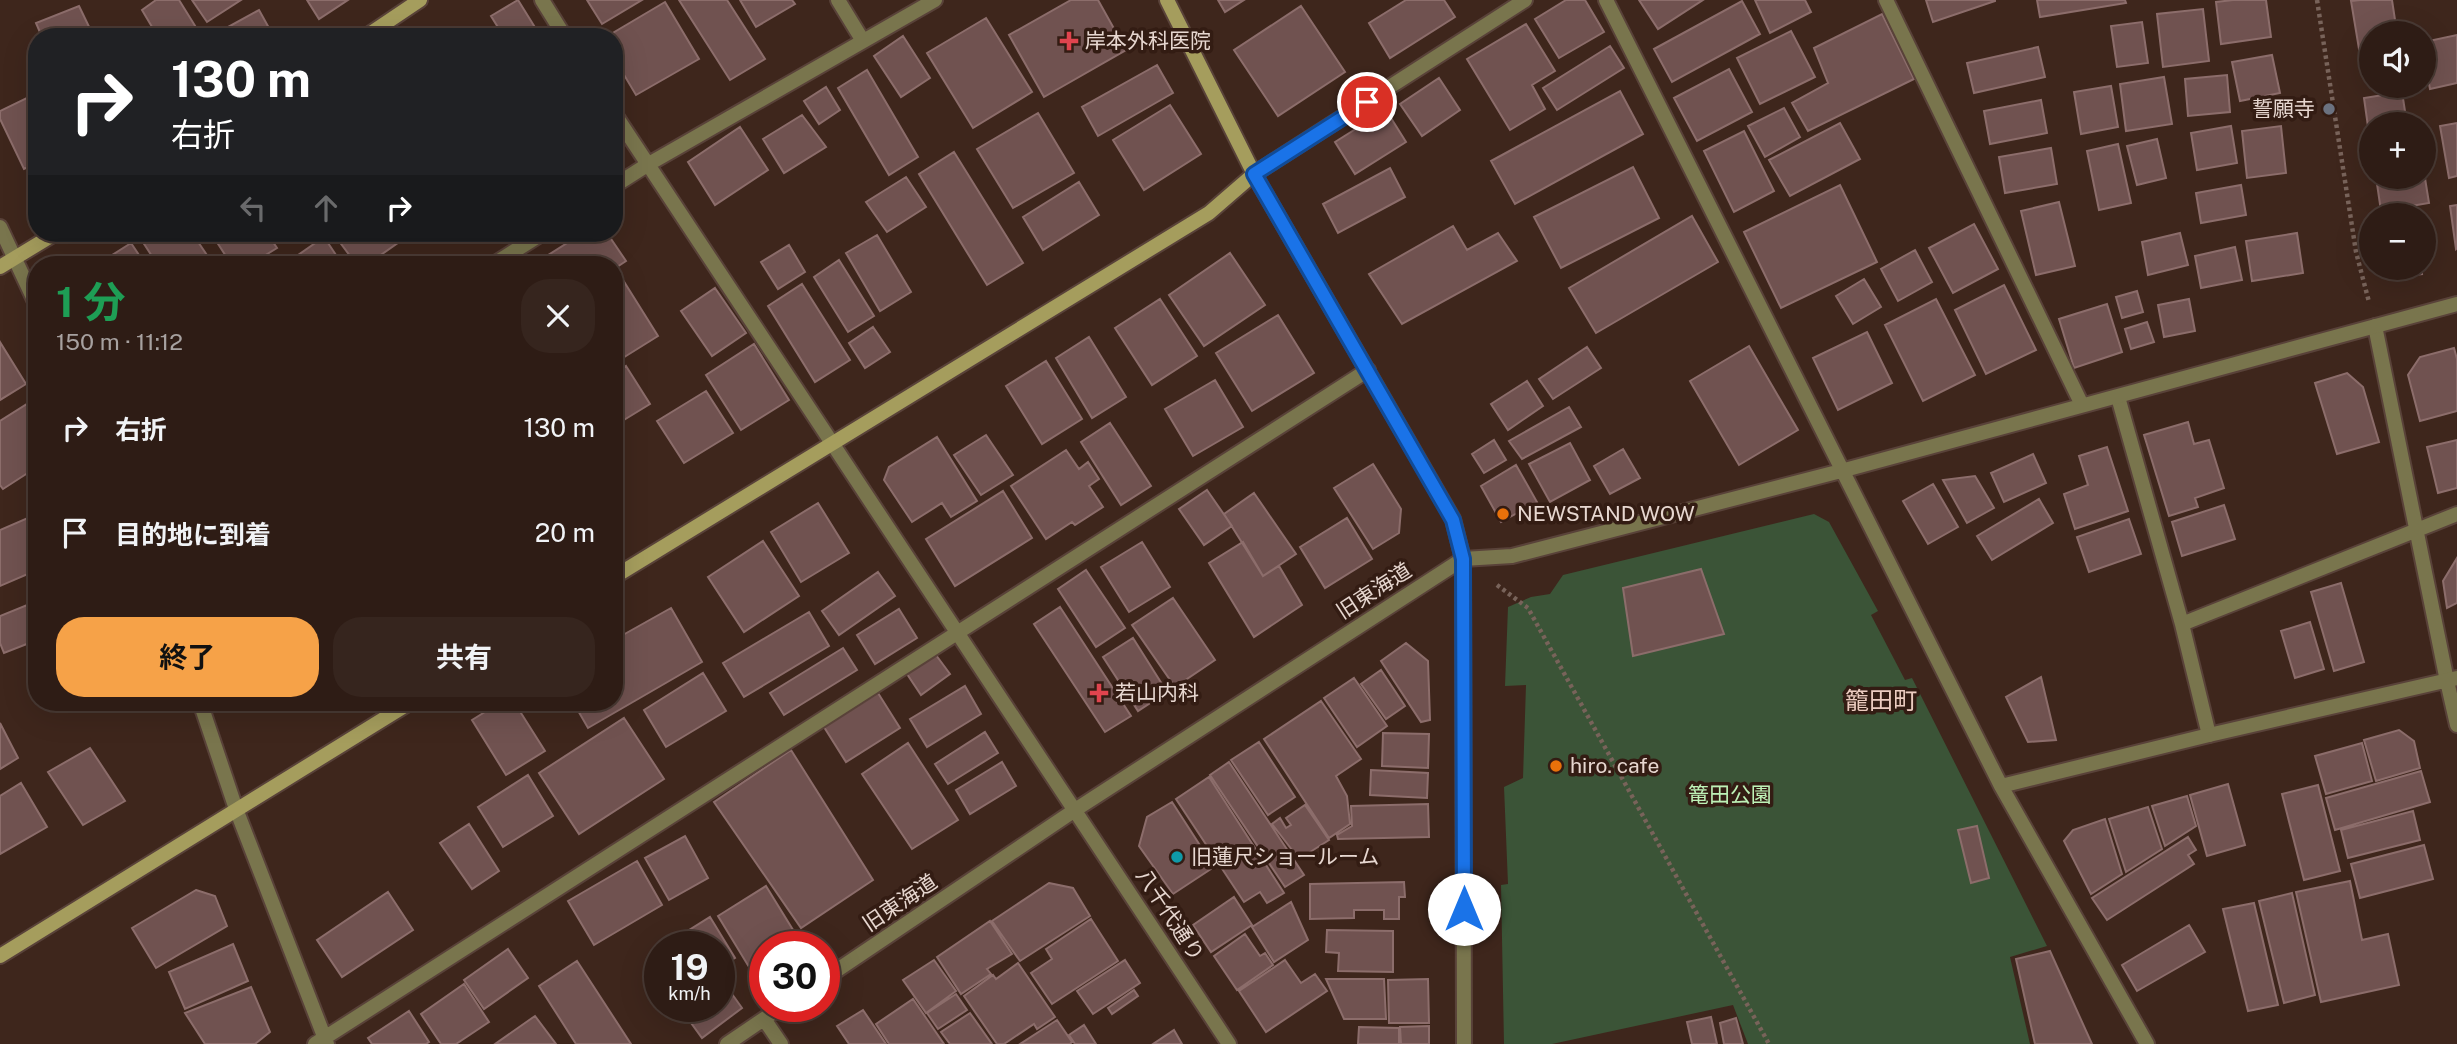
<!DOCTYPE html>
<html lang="ja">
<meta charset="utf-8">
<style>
:root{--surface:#2e1c15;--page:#36251e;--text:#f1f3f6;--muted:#a7a1a0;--line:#493a34;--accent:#f6a248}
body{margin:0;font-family:"Public Sans","Noto Sans JP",sans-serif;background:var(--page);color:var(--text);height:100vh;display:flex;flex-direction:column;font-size:26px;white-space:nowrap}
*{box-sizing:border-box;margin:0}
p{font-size:23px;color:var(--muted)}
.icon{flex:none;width:38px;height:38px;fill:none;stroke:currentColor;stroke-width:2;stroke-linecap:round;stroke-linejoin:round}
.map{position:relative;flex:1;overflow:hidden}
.side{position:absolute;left:28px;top:256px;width:595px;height:455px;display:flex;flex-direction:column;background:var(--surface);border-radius:28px;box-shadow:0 7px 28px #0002,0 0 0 2px var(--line)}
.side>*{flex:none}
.banner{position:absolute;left:28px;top:28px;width:595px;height:214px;border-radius:28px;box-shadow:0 7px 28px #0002,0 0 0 2px var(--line);background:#202124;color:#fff;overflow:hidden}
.fabs{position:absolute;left:2359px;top:21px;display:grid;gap:14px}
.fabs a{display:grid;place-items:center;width:77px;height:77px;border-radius:50%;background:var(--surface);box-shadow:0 7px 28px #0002,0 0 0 2px var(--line);font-size:35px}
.speed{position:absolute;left:644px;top:931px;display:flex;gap:14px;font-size:35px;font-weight:700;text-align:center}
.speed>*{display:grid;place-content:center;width:91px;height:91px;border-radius:50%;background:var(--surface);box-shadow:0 7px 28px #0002,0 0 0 2px var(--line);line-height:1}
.speed small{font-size:18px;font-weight:400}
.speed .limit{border:10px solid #d22;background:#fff;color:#111}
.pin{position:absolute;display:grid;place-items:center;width:60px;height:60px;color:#fff;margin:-30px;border:4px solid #fff;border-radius:50%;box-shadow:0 2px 7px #0007}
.me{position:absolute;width:77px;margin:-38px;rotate:0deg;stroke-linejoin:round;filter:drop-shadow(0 0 5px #0008)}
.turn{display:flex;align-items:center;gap:24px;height:147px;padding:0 28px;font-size:32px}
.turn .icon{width:91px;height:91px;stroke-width:2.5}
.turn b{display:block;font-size:49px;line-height:60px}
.lanes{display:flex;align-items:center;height:66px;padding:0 28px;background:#0003;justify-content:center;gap:35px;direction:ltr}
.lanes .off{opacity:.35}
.round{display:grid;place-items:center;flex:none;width:74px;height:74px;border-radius:28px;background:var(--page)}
.head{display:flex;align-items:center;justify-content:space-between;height:119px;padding:0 28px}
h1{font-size:42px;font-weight:700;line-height:52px;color:#1e9e55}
.cta{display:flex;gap:14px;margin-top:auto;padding:14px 28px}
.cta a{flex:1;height:80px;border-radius:28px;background:var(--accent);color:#111;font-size:28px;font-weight:700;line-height:80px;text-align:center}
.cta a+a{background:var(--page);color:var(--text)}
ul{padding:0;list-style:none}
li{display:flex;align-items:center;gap:21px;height:105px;padding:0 28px}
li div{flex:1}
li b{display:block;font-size:26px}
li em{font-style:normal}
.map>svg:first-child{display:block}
</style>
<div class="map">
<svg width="2457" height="1044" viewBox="0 0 2457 1044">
<rect width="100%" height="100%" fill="#3e261c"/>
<path fill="#3b5437" d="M1814,514l15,8 49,89 -7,4 34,65 7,-2 135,268 -37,11 20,87h-282l-15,-39 -181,39h-48l-3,-159 7,-1 -4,-97 19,-9 3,-93 -21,1 3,-79 23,-10 19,-3 13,-19z"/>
<path fill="#705250" stroke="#8c6d6b" stroke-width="2" d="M156,0h23l23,37h-44l-16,-27z
M192,0h49l-34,22z
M307,0h41l-29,19z
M518,0l23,37h-37l-13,-21z
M587,0h55l-40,24z
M679,0h48l38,59 -35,21z
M740,0h52l3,4 -39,23z
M1071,0h27l28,50 -82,47 -35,-62z
M1218,0h26l-19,12z
M1406,0h38l11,17 -65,41 -21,-35z
M1566,0h19l19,32 -45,26 -24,-39z
M1639,0h64l-45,29z
M1755,0h50l6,12 -41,21z
M1926,0h69v1l-62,21z
M2037,0h88l1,3 -86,14z
M2233,0h33l5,37 -50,7 -5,-42z
M2360,0h32l5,33h-26v27l-10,1 -10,-60z
M1742,1l18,33 -88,48 -18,-33z
M665,2l34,57 -63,36 -22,-37v-21h-8z
M79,6l15,31h-52l-6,-14z
M1301,6l44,66 -67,44 -44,-66z
M2203,9l6,52 -46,6 -6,-53z
M259,10l15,27h-52l-3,-5z
M1882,14l32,65 -106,52 -16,-28 36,-20 -14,-35z
M986,18l46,74 -59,36 -46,-75z
M2142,22l6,41 -31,4 -6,-41z
M1526,24l29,47 -23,14 13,24 -35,21 -43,-71z
M1791,31l24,46 -55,27 -23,-46z
M2457,35v48l-27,6 -6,-31v-16z
M903,36l27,42 -29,19 -27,-41z
M1610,46l14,22 -67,42 -14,-22z
M2038,47l7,30 -71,16 -7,-30z
M2272,55l8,38 -40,8 -8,-39z
M1157,65l16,28 -75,43 -16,-29z
M1729,69l23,43 -55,29 -23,-43z
M867,70l51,87 -29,18 -51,-87z
M2227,75l3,37 -42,4 -3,-37z
M2164,77l8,47 -46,7 -6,-47z
M1439,78l21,32 -38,26 -22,-32z
M2111,86l7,41 -37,7 -7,-42z
M826,87l14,23 -21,14 -15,-23z
M1620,91l23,43 -128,70 -24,-43z
M2402,92l5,32h-36v24l-7,-50z
M37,93v70l-13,6 -24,-50v-8z
M2041,100l6,33 -57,11 -6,-33z
M1170,105l31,49 -57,36 -31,-50z
M1784,108l16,29 -35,20 -17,-31z
M1386,110l20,32 -51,32 -20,-32z
M1038,113l36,60 -61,35 -36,-59z
M802,115l24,32 -42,26 -21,-34z
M1840,123l20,36 -70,37 -21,-36z
M2457,123v53l-8,2 -9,-52z
M2231,126l6,37 -40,7 -6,-37z
M2281,126l5,47 -39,5 -5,-47z
M740,127l28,43 -53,35 -27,-43z
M1744,131l30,60 -40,21 -30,-61z
M2157,139l9,39 -29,7 -10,-39z
M2118,144l13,59 -32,7 -12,-59z
M2051,148l6,36 -52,9 -6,-36z
M954,152l69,111 -36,22 -68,-111z
M1633,167l26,51 -98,50 -27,-51z
M1390,168l15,29 -67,36 -15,-29z
M2424,172l5,31 -48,8 -5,-34h48z
M906,177l20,30 -39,25 -21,-30z
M1079,182l20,33 -56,35 -20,-33z
M1840,185l37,77 -96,46 -37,-76z
M2241,185l5,30 -45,8 -5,-30z
M2059,202l16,64 -39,9 -15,-64z
M2457,205v43l-1,1 -6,-43z
M1692,216l26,46 -122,71 -27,-45z
M1974,224l24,45 -45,24 -24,-45z
M1453,226l14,24 31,-17 19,28 -115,63 -33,-50z
M137,233h55l21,31h-56z
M211,233h56l10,15 -26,16h-20z
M333,233h79l-44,31h-12z
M583,233h24l19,28 -12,8v-5h-64l-5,-7z
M2180,233l8,32 -40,10 -6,-33z
M2297,233l6,40 -51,8 -6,-40z
M877,235l34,57 -31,19 -34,-58z
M324,237l18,27h-52l-2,-2z
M131,243l14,21h-47z
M789,245l16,27 -27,17 -17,-27z
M2235,247l7,33 -41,8 -6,-32z
M1915,250l17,32 -34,19 -17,-32z
M1230,253l35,52 -61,41 -35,-51z
M839,260l35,56 -26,16 -34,-55z
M2394,268h27l1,6 -27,3z
M1864,279l17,28 -28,17 -17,-28z
M623,280l35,56 -40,25 -4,-6v-70z
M802,284l48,76 -35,22 -47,-76z
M2004,285l32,65 -50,24 -31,-64z
M715,288l31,45 -34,23 -31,-45z
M2137,291l6,21 -21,6 -6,-21z
M1160,299l37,57 -45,29 -37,-57z
M1936,299l39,76 -52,26 -38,-76z
M2189,299l6,32 -31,6 -6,-32z
M2107,304l15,48 -48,16 -15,-49z
M1278,315l36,58 -62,38 -36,-58z
M2147,322l7,20 -23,7 -6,-20z
M873,327l17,25 -25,16 -16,-25z
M1867,332l25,51 -54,27 -25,-52z
M1089,337l37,60 -34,21 -36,-60z
M0,342l26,42 -26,16z
M754,344l35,56 -48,30 -35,-55z
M1749,346l49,84 -59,35 -49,-84z
M1587,347l14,21 -48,31 -14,-20z
M2454,348l3,11v52l-37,10 -12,-46 12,-18z
M1046,361l36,58 -40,25 -36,-58z
M626,366l24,38 -36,22v-52z
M2347,373l16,14 16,55 -42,12 -22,-71z
M1215,380l28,47 -50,29 -28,-47z
M1527,381l16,25 -35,24 -17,-26z
M706,391l27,42 -49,30 -27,-42z
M27,404l10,16v47l-34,22 -3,-4v-64z
M1569,407l12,20 -59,32 -13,-18z
M2188,422l6,22 15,-4 15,48 -29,10 3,9 -29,9 -25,-81z
M1110,423l41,63 -30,19 -40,-63z
M986,435l27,40 -32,20 -27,-40z
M937,437l40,64 -26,16 -9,-14 -30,19 -28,-42 5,-13z
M1494,440l12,20 -22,13 -12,-19z
M2457,440v48l-19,5 -11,-46z
M1570,443l20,37 -40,22 -21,-38z
M2107,447l21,64 -53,18 -11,-35 24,-9 -9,-29z
M1623,449l17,29 -30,16 -16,-28z
M1066,450l13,19 9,-7 11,17 -10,7 14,21 -28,18 -3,-3 -26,17 -35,-53z
M2033,454l13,29 -42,19 -13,-29z
M1373,464l28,45 -2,24 -26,16 -39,-61z
M1516,465l21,37 -36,20 -20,-36z
M1975,476l19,32 -27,15 -24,-43z
M1933,484l25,43 -30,17 -25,-43z
M1207,490l25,36 -28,19 -25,-36z
M1003,491l29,47 -77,48 -29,-47z
M1254,493l42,61 -33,22 -39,-62z
M2039,499l14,24 -61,37 -15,-24z
M818,503l31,50 -48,29 -30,-50z
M2224,505l11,34 -53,17 -10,-34z
M37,514v56l-37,16v-56z
M1347,518l25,41 -47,29 -25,-41z
M2129,519l12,35 -52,18 -12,-35z
M763,541l36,55 -55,36 -36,-55z
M1142,542l28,45 -41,25 -28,-45z
M1243,542l20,34 16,-10 23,39 -48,32 -45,-74z
M2457,558v45l-10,5 -4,-27z
M1701,569l23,65 -91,22 -10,-68z
M1086,570l39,58 -29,19 -38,-58z
M878,572l17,24 -56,39 -17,-24z
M2341,583l23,79 -30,9 -23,-79z
M1173,598l42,62 -40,27 -43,-62z
M37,601v39l-33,13 -4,-10v-27z
M1060,607l71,109 -26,16 -71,-108z
M671,608l31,54 -114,66 -15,-26h41v-62z
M899,609l18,29 -42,26 -18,-29z
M809,612l20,34 -85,51 -21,-34z
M2310,622l14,47 -29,9 -14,-47z
M1133,638l34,54 -29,19 -35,-54z
M1406,643l22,18 2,59 -9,2 -40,-61z
M843,648l14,22 -73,45 -14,-22z
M933,651l17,23 -29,21 -16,-24z
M1381,670l24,36 -19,13 -25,-35z
M703,673l23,38 -60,36 -22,-37z
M2041,677l15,63 -28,2 -22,-45z
M1354,678l33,48 -30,21 -33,-49z
M965,686l16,28 -54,33 -17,-28z
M878,693l22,35 -54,34 -22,-35z
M1321,701l40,58 -25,17 11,20 3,28 -21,14 -65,-99z
M501,702h13l31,49 -39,24 -34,-55z
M624,718l40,61 -85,55 -40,-61z
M0,723l18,35 -18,11z
M2399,730l15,11 6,27 -44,13 -12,-41z
M985,732l13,21 -50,31 -13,-20z
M1383,733l46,1 -1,34 -46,-2z
M1259,742l36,55 -27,18 -37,-55z
M908,743l50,77 -46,29 -50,-75z
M2362,743l10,38 -46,13 -11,-38z
M90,748l35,53 -42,24 -35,-53z
M791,750l82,130 -72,48 -87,-126z
M1002,762l14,24 -46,28 -14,-24z
M1229,762l75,113 -19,12 -75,-112z
M1371,770l57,3 -1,25 -57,-3z
M2421,771l9,31 -95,28 -9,-32z
M528,775l25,41 -50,31 -25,-40z
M1209,777l75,116 -17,10 -7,-11 -16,10 -68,-103z
M21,783l26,44 -47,27v-58z
M2228,784l17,61 -38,11 -17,-61z
M2318,785l22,86 -36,9 -22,-86z
M2187,796l9,30 -31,20 -13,-40z
M1172,802l42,65 -41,27 -34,-48 8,-29z
M1428,804l1,33 -91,2 -1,-4 15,-9 -1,-20z
M1305,805l24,35 -30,19 -27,-35 8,-6 6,10 5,-3 -5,-7z
M2148,807l14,42 -36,23 -17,-53z
M2413,811l7,29 -72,18 -7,-28z
M2105,819l17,55 -31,20 -27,-53 9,-11z
M469,824l30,47 -27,18 -32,-46z
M1977,826l12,52 -18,5 -13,-53z
M685,836l23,42 -39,22 -24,-42z
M2188,837l8,13 -8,5 6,9 -87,56 -15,-22z
M2424,845l9,34 -73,19 -9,-34z
M637,861l25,44 -68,40 -26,-44z
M2350,881l12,59 26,-6 11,51 -78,17 -25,-110z
M1404,882l1,15h-6v22h-15v-9h-30v8l-44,1v-35z
M1049,883l24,5 17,28 -70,45 -28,-40z
M766,886l32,52 -15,9h-18v11l-16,9 -31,-51z
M196,890l19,6 12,30 -71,42 -24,-40z
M388,892l25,38 -71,47 -25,-37z
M2292,893l23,102 -31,8 -25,-102z
M1234,897l18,28 -41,27 -18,-27z
M1291,902l17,38 -34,22 -22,-35z
M2254,903l24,102 -30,6 -25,-102z
M710,917l25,41 -16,9v-20h-57z
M1091,919l27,42 -66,43 -21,-31 21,-14 -6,-10z
M990,921l22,33 -25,15 4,5 -30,20 -24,-37z
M2189,925l16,27 -68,39 -15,-26z
M1327,930l66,1v41l-55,-1 1,-18 -13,-1z
M1245,934l15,22 5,-3 8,12 -36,25 -23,-34z
M233,944l15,37 -63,28 -16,-37z
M508,949l20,29 -44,31 -20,-29z
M2050,951l42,93h-57l-19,-85z
M934,960l22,31 -30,22 -23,-33z
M1125,960l15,23 -47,31 -16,-23z
M1285,960l16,23 14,-9 12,17 -61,41 -27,-41z
M577,961l54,83h-55l-37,-58z
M1018,963l37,54 -18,12 -3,-5 -30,20h-7l-33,-48 29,-21 3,4z
M1326,979h58l2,40h-42z
M1428,979l1,44h-40l-1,-43z
M464,984l25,38 -33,22h-15l-20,-30z
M251,987l19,45 -15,12h-50l-20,-31z
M727,987l15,21 -40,30 -16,-22 14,-10h19v-13z
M1134,990l4,6 -26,18 -4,-6z
M956,994l11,16 -29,19 -11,-16z
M913,999l31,45h-55l-13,-20z
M863,1010l23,34h-37l-12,-18z
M409,1011l20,31 -3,2h-54l-4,-6z
M970,1013l22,31h-42l-9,-12z
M535,1016l21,28h-61z
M1711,1017l6,27h-25l-5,-22z
M1736,1018l7,26h-19l-4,-21z
M1057,1020l15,22 -2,2h-50z
M1084,1025l12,19h-21l-6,-9z
M1429,1026v18h-28l-1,-17z
M1359,1027l40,1v16h-41z
M1174,1030l8,14h-29z"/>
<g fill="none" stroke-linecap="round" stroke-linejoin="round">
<defs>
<path id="lane" d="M2375,326l72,355
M2118,397l64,227 27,111
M2182,624l275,-110"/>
<path id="street" d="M542,0l23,37
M838,0l25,41
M1606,0l395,786 146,258
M1886,0l196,405
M614,113l615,931
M1254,174l271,-174
M614,186l33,-21 288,-165
M0,227l37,79
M494,264l49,-31
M1463,559l1,485
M2447,681l10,44
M200,702l36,107 91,235
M2001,786l208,-51 248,-57
M824,979l251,-169 388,-251 49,-3 329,-85 616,-167
M764,1019l17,25
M315,1044l1053,-674
M727,1044l56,-38"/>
<path id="secondary" d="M1167,0l87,174 199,345 10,40
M365,37l55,-37
M0,267l56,-34
M614,577l595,-364 45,-39
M0,956l411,-254"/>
</defs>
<use href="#lane" stroke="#594239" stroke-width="18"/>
<use href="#street" stroke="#594239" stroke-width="18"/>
<use href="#secondary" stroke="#594239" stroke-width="18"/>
<path stroke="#78635a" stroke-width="4.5" stroke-dasharray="3.5 3.5" stroke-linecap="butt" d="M2317,0l39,252 13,50
M1497,585l31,23 241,436"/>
<use href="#lane" stroke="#79754d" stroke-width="14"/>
<use href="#street" stroke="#79754d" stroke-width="14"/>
<use href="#secondary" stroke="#a59d5d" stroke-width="14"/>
</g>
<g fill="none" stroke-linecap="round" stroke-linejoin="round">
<defs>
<path id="route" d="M1367,102l-113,72 199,346 10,39 1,350"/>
</defs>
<use href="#route" stroke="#114b97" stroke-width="18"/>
<use href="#route" stroke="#1a73e8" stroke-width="12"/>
</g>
<g fill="#e0444e" stroke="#331c13" stroke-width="2.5">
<path d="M1065.5 30.5h7v7h7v7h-7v7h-7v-7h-7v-7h7z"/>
<path d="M1095.5 682.5h7v7h7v7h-7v7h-7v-7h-7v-7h7z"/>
</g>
<circle fill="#6b7280" stroke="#331c13" stroke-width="2.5" cx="2329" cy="109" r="7"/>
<g fill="#e8710a" stroke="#331c13" stroke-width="2.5">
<circle cx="1503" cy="514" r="7"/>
<circle cx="1556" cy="766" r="7"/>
</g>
<circle fill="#0f9aa8" stroke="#331c13" stroke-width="2.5" cx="1177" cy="857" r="7"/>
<g text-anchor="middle" stroke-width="7" stroke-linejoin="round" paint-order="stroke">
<g font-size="21" fill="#e7d7d0" stroke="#331c13" text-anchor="start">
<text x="1085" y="48">岸本外科医院</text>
<text x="2315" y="116" text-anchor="end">誓願寺</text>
<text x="1517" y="521">NEWSTAND WOW</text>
<text x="1115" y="700">若山内科</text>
<text x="1570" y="773">hiro. cafe</text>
<text x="1191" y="864">旧蓮尺ショールーム</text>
</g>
<g font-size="21" fill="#e7d7d0" stroke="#331c13">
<text transform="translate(1374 591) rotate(-33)" y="7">旧東海道</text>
<text transform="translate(900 903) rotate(-34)" y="7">旧東海道</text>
<text transform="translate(1170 915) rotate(57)" y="7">八千代通り</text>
</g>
<g font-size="21" fill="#bef2b7" stroke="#331c13">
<text x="1730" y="802">篭田公園</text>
</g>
<g font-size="24" fill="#ecccc0" stroke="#331c13">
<text x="1881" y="709">籠田町</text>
</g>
</g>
</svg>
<div class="fabs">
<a><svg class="icon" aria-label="sound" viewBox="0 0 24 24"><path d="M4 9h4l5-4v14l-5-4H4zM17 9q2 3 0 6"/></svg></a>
<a>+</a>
<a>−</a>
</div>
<div class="speed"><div>19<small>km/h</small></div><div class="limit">30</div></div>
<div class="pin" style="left:1367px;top:102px;background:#d93025"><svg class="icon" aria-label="arrive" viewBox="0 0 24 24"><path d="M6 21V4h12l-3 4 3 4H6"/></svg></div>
<svg class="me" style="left:1464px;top:909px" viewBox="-20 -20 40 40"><circle r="19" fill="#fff"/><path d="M0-13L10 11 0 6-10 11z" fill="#1a73e8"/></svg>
<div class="banner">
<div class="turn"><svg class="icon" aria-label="right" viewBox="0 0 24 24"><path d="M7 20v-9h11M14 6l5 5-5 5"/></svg><div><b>130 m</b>右折</div></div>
<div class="lanes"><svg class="icon off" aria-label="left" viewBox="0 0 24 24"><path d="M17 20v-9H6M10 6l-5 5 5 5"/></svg><svg class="icon off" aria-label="ahead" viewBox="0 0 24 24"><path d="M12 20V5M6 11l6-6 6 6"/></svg><svg class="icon" aria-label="right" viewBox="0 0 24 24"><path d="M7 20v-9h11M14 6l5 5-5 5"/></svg></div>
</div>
<section class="side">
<div class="head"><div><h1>1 分</h1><p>150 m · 11:12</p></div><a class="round"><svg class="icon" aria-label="close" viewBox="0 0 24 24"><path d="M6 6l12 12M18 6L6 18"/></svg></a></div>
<ul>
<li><svg class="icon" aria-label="right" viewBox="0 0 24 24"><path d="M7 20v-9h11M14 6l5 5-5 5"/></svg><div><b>右折</b></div><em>130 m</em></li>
<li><svg class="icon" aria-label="arrive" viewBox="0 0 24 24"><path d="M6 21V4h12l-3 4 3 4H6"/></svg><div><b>目的地に到着</b></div><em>20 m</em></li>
</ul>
<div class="cta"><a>終了</a><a>共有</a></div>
</section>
</div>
